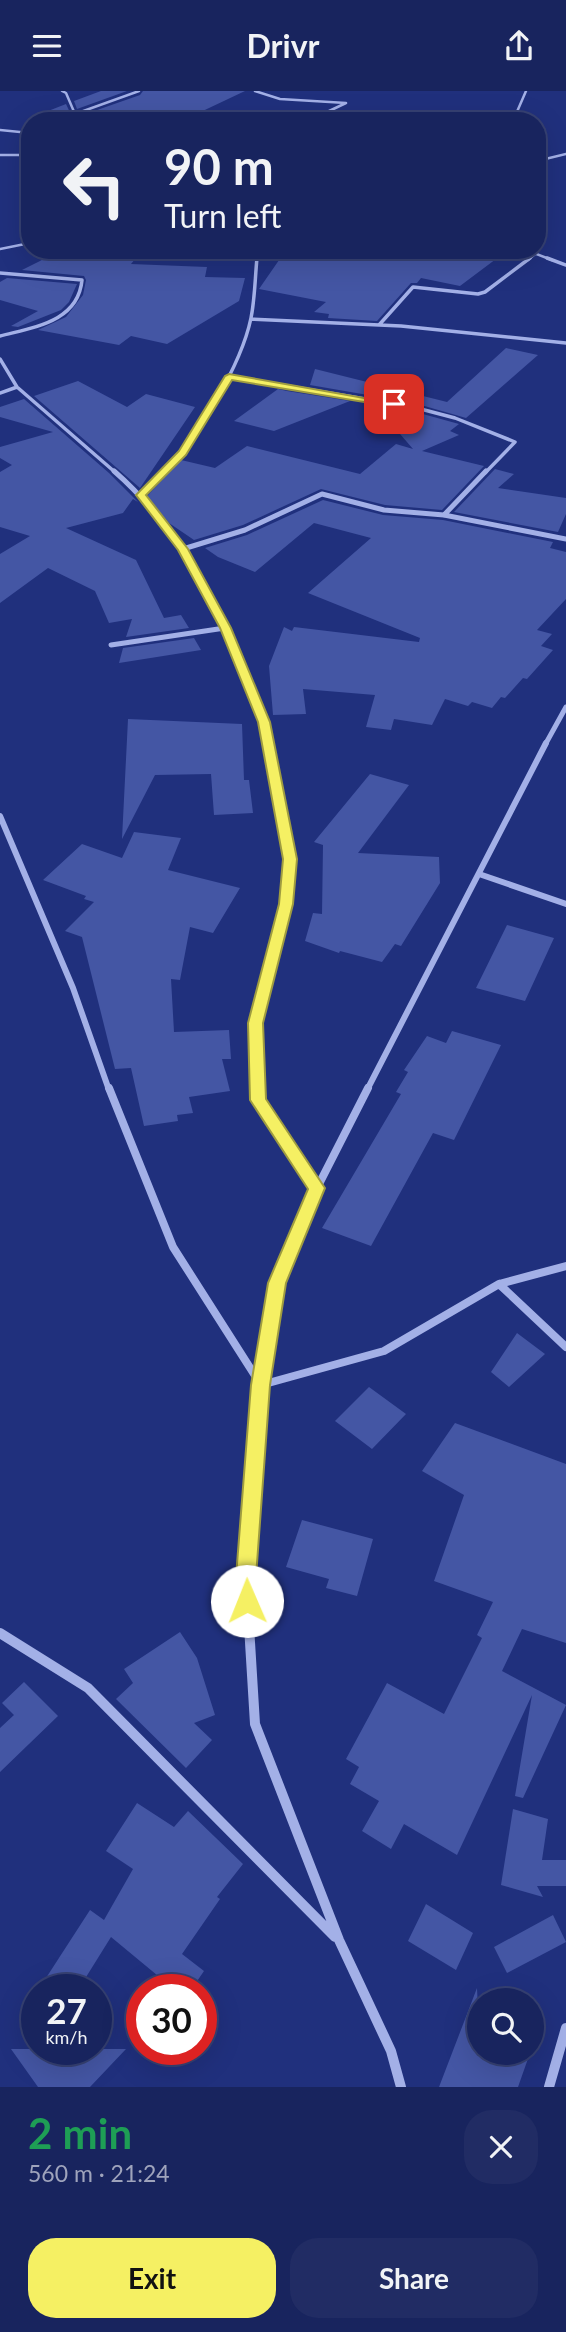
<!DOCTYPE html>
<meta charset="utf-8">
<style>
:root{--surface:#18245e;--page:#212c64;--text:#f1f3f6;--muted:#9fa4bc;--line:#364173;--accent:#f5f063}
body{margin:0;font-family:Lato,sans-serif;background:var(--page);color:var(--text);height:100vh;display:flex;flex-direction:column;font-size:26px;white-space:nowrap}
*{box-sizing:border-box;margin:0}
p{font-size:23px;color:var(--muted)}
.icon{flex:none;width:38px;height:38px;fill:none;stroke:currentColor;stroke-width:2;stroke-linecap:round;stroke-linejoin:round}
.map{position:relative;height:1996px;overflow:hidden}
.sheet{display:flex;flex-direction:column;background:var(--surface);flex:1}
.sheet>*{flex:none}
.top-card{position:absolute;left:21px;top:21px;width:525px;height:147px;border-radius:28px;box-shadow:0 7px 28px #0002,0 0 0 2px var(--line);background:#18245e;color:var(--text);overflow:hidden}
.fabs{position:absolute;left:467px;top:1897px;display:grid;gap:14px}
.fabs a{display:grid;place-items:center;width:77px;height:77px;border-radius:50%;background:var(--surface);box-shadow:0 7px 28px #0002,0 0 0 2px var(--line);font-size:35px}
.speed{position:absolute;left:21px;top:1883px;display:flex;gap:14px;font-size:35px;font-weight:700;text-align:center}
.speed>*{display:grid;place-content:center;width:91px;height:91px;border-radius:50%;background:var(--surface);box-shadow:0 7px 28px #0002,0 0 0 2px var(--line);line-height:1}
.speed small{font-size:18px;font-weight:400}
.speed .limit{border:10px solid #d22;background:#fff;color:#111}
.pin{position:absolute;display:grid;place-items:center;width:60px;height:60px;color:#fff;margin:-30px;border-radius:14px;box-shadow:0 4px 10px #0006}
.me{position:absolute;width:77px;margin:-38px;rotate:359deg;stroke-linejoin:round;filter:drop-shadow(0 0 5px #0008)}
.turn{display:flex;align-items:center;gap:24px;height:147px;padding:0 28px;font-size:32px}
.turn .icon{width:91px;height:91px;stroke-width:2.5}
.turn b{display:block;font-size:49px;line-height:60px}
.round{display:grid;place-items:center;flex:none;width:74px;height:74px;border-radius:28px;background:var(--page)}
.overview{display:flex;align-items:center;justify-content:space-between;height:119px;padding:0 28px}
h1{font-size:42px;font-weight:700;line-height:52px;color:#1e9e55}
.button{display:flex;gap:14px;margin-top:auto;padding:14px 28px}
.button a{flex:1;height:80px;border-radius:28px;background:var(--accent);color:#111;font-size:28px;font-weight:700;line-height:80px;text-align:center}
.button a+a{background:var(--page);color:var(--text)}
header{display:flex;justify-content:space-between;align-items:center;height:91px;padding:0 28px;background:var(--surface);font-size:32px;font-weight:700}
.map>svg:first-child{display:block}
</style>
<header><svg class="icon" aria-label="menu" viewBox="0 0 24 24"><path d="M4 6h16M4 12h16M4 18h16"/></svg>Drivr<svg class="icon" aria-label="share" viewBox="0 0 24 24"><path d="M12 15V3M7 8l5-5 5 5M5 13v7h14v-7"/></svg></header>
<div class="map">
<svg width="566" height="1996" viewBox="0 0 566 1996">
<rect width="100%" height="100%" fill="#20307d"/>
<path fill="#4456a4" d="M101,0h26l-50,18 -3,-8z
M143,0h102l-55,26 -22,-1 -9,5h-77l-2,-5 60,-21z
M66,13l8,17h-23l13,-6 -21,-2z
M62,159h63l-1,3h16l-9,11 76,3 -2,10 40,1 -6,23 -72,43 -36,-8 -12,9 -81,-15 28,-13 17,-22 3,-15 -2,-4 -62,-6z
M286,159h222l-48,36 -39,-8 -4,5h-6l-34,38 -49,-3 1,-4 -15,-2 12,-10 -67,-13z
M7,187l70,6 -8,18 -8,8 -43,17 -7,-1 27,-15 -38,-11v-18z
M506,257l32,7 -72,63 -52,-15 -104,-18 5,-16 132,33z
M78,290l49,26 19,-13 49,13 -55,81 -106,-92z
M278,298l9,2 63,10 -76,30 -40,-10z
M24,308l85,74 29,29 -5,-3 -10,14 -57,15 70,32 28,58 17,-3 8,13 -63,9 6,-18 -23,4 -14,-32 -47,-23 -48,35v-49l30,-18 -30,-9v-55l12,-7 -12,-7v-11l53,-15 -53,-15v-10z
M375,314l37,6 47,13 -9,7 9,4 -37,16 62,15 -42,44 -57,-5 -64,-16 -78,36 -49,15 -25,-17 -22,-27 34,-36 34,8 32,-22 113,28 36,-30 17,5z
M495,378l19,5 -16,14 68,10v16l-8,18 -104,-20z
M323,409l60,15 60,5 110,22 -3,6 16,4v47l-29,31 15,4 -11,12 12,4 -26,29 -4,-1 -18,20 -4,-1 -9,11 -20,-6 -4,4 -23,-7 -13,26 -38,-6 -3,11 -25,-3 9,-32 -72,-6 3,25 -33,1 -4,-49 15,-39 8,4 2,-4 125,15 1,-4 -112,-45 63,-55 -57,-15 -59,49 -37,-15 -13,-9 42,-13z
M194,547l7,12 -82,13 4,-15z
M128,628l114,5 2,56h5l4,33 -39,2 -3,-41 -56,1 -33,64z
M370,683l39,11 -51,68 81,4 1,26 -39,63 -6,-2 -13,18 -42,-11 -1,2 -34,-12 8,-28 9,1 1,-69 -9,-3z
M134,741l47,6 -13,32 72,18 -27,45 -23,-6 -10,53 -9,-1 3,53 55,-2 2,29h-9l8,32 -41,6 4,16 -16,2 1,6 -34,5 -13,-58 -16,1 -33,-132 -17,-6 29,-29 -10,-3 2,-3 -43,-16 39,-36 40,14z
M507,834l47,13 -29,63 -49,-13z
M452,940l49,14 -47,95 -21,-7 -62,113 -49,-18 79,-134 -5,-2 12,-20 -4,-2 23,-34 19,7z
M517,1242l28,21 -36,33 -18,-15z
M369,1296l37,27 -34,35 -37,-28z
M455,1332l111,41v179l-44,-14 -20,42 64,34 -43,93 -8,-2 17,-101 -75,160 -53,-31 -13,25 -29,-18 17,-30 -29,-17 9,-17 -13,-8 41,-76 57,31 38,-76 -5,-3 16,-33 -59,-21 30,-86 -42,-24z
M302,1429l71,19 -16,57 -31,-8 3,-9 -43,-12z
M180,1541l17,26 18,57 -21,8 18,17 -26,28 -70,-69 17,-16 -9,-14z
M24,1591l34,34 -58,56v-44l14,-13 -12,-12z
M137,1712l37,24 14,-16 55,53 -26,33 3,2 -38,55 22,17 -13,19h-16l-64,-53 -33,53h-16l-16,-12 44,-68 14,10 29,-51 -27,-18z
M513,1718l35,10 -6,41h24v26h-29l6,11 -42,-12z
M426,1813l47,29 -17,37 -48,-29z
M553,1824l13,27 -59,31 -13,-26z
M477,1897l3,65h50l-12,34h-79z
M11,1958h115l-36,38h-52z"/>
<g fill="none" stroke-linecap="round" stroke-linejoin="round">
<path stroke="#a3b0e7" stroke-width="2.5" d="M62,0l4,2 12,28
M255,0l25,8 66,4
M75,23l64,-23
M308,30l38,-18
M513,30l13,-30
M0,39l30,3
M0,64h30
M537,70l29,-7
M0,158l30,-6
M255,159l3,2 -1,8
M526,159l26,10
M528,169l7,-6 -2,-4"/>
<path stroke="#a3b0e7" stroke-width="3.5" d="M547,167l19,7
M0,182l82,7c-4,42 -48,47 -82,56
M251,228l150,7 165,17
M379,234l34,-38 65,7 7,-2 45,-34
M0,268l17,28 99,86
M229,285l184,31 42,11 60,24 -30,31
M0,302l17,-6
M162,382c35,-35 79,-107 89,-155 4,-20 4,-40 6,-60"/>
<path stroke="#a3b0e7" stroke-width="5" d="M114,380c61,53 97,124 128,197 10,26 21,50 26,77
M141,404l23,-24
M444,424l42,-44
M183,458l62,-19 77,-36 62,16 60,5 122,24
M111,554l114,-17
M545,654l21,-38"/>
<path stroke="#a3b0e7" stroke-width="6" d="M0,725l73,172 36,102
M479,783l87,30
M258,999l-2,-67 30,-119 4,-45 -22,-116
M367,999l179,-347"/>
<path stroke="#a3b0e7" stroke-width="8" d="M109,997l64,159 88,138 123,-34 115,-67
M258,997v12l59,88
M566,1175l-67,18 67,63
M250,1438l11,-144 16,-102 40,-95 51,-100"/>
<path stroke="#a3b0e7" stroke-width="10" d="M250,1436l-4,50 9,147 84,216 52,111 10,36
M0,1542l88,55 247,249
M549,1996l17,-59"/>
</g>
<path fill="#f5f063" stroke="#9f9c40" stroke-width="2" d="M229,283l169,30 -4,3 -162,-27 -46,75 -40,40 42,54 43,79 39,94 27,137 -4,45 -30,119 3,76 59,89 -39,95 -16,102 -14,192 2,24 -3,7 -8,3 -7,-3 -4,-31 15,-192 17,-102 40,-94 -58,-89 -2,-77 31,-119 4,-45 -25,-137 -38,-94 -42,-78 -42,-55 43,-44 46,-75z"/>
</svg>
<div class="fabs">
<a><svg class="icon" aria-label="search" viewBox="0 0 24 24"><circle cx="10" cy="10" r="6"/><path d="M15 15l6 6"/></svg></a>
</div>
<div class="speed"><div>27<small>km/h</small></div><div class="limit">30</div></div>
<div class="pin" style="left:394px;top:313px;background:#d93025"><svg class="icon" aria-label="arrive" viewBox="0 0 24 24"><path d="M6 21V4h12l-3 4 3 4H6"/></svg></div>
<svg class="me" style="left:247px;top:1510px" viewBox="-20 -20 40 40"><circle r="19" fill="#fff"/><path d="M0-13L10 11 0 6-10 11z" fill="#f5f063"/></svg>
<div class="top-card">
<div class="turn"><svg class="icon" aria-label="left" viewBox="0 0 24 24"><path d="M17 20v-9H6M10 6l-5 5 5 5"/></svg><div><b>90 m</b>Turn left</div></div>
</div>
</div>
<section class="sheet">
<div class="overview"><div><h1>2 min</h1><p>560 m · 21:24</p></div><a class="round"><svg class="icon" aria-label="close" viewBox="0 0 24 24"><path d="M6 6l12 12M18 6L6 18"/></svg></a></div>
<div class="button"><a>Exit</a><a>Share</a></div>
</section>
